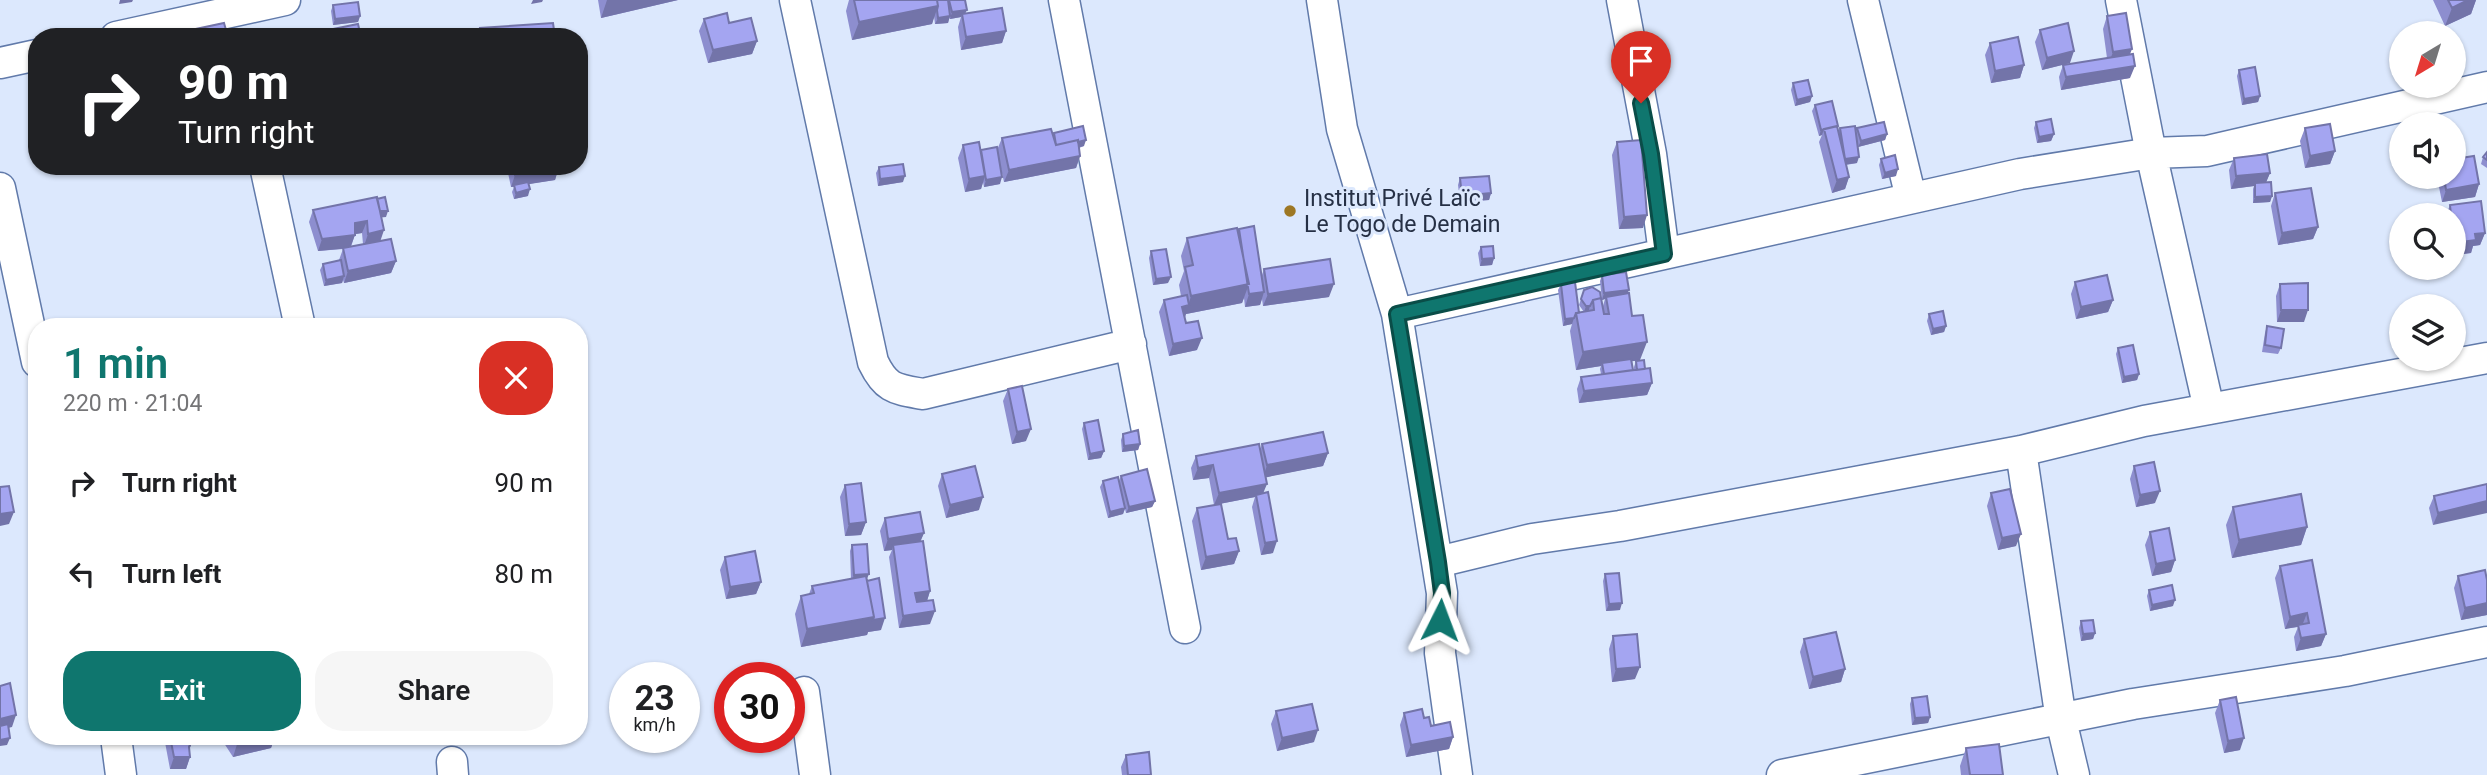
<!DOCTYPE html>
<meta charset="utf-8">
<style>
:root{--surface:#fff;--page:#f6f6f6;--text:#202124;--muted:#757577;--accent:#0f766e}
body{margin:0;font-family:Roboto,sans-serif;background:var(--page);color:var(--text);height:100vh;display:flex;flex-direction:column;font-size:26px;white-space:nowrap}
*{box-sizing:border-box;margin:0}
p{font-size:23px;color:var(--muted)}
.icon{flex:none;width:38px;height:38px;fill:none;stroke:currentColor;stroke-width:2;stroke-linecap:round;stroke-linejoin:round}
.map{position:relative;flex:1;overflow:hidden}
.sheet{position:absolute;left:28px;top:318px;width:560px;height:427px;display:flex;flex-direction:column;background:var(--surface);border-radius:28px;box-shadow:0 2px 5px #0004}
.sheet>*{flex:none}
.banner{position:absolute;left:28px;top:28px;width:560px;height:147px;border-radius:28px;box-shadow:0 2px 5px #0004;background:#202124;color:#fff;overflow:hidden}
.needle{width:46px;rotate:218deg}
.fabs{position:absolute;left:2389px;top:21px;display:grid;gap:14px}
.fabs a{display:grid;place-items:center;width:77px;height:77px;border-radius:50%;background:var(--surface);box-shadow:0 2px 5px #0004;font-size:35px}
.speed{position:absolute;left:609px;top:662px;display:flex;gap:14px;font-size:35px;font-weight:700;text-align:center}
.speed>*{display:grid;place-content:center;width:91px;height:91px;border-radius:50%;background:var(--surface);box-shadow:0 2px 5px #0004;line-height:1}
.speed small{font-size:18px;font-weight:400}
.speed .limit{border:10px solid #d22;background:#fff;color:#111}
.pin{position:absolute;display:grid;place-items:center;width:60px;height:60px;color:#fff;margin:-72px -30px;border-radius:50% 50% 50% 0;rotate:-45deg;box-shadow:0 0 7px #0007}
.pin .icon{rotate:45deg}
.me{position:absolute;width:77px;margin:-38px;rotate:3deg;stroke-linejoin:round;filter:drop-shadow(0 0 5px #0008)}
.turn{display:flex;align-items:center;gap:24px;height:147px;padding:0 35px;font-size:32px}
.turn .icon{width:91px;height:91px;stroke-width:2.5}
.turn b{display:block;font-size:49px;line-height:60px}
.round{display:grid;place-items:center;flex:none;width:74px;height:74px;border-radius:28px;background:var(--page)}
.head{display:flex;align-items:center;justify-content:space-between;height:119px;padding:0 35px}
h1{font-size:42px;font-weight:600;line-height:52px;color:var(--accent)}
.primary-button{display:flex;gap:14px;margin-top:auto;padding:14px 35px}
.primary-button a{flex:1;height:80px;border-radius:28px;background:var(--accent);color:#fff;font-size:28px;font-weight:600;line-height:80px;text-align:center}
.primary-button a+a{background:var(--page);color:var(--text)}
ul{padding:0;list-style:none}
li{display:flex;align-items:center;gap:21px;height:91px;padding:0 35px}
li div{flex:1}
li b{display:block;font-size:26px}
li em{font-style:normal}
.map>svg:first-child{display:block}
</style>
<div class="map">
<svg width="2487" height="775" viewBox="0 0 2487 775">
<rect width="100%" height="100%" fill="#dce8fd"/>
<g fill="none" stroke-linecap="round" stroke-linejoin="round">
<defs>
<path id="minor" d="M795,0l78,362c13,27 22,27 50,32l208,-50
M1064,0l121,628
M1322,0l20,129 55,185 45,279 -2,60 17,122
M1622,0l29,154 13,100
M1863,0l48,198
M2121,0l30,153 58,256
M116,37l169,-37
M0,63l37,-8
M265,166l35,161
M0,188l37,174
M1397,314l623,-140 131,-21 56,-2 280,-64
M2021,451l40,269 13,55
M1438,562l94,-23 88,-13 401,-75 123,-30 343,-63
M804,692l11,83
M116,737l5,38
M452,762l1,13
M1782,775l351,-71 212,-33 142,-29"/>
</defs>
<use href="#minor" stroke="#617aaa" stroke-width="33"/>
<use href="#minor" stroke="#fff" stroke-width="30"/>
</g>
<path fill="#8d8ecf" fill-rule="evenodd" d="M598,0h80l-77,18z
M849,0h116v14l41,17 -4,12 -41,7 -3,-23 3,-10 -11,2 -1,-1 -1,5 -13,1 -1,-8 -2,8 -80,16 -6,-29z
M2433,0h43l-5,14 -26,12z
M333,5l27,11 -2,6 -25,3 -2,-14z
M2107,16l23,38v24l-69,12 -2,-13 4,-12 44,-7 -4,-29z
M704,19l25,4 28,18 -5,13 -44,9 -9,-32z
M2040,30l30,33 -28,7 -7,-28z
M1990,43l34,22 -4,13 -29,5 -6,-28z
M2239,70l21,26 -2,6 -16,3 -5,-29z
M1793,83l19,13 -2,6 -15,4 -4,-16z
M1815,105l22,23 1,4 2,-4 16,4 1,-4 30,6 -2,6 -27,7 -1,-5v21l-11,2 3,12 -4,12 -13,4 -13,-51 3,-7 -3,1 -7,-25z
M2036,122l18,12 -3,7 -14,2 -3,-15z
M2305,128l30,23 -5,13 -25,4 -5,-27z
M1053,135l31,11 -5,2 1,8 -4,12 -72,14 -5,-22 1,24 -16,3 -1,-5 -2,7 -16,3 -7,-34 5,-13 18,5h16l5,-12z
M1617,142l26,86 -24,1 -7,-74z
M2487,152v16l-6,-4 2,-7z
M2234,158l36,15 -4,9 6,14 -2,6 -17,1v-14l1,-3 -23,3 -2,-19z
M1881,159l15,17 -14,3 -3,-14z
M511,166h48l-4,14 -27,4v12l-14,3 -2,-7 2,-5h-3l-3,-14z
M879,167l24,15 -25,4 -2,-13z
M2437,177h17l25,7 -4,13 -33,5z
M1460,178l31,15 -2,7 -29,2 -2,-17z
M2275,193l43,34 -5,12 -35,6 -7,-39z
M2450,205l35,28 -5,12 -7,1 -2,7 -17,2v-40h-8z
M313,210l73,7h-5l-1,24 16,20 -5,12 -47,10 -1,-3 -1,3 -18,3 -4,-16 3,-6 16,-4 4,-11 -25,2 -9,-29zM362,233l1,11 -12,3 4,-13z
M1239,229l23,46 2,-6 65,28 -66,9 -1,-7 -2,6 -15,2 -1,-9 -2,5 -56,11 -1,4 1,5 11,27 -28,6 -10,-44 5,-12 17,-4 -2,-11 5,-14 -3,-15 6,-18 51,-5z
M1481,247l13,11 -2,7 -12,1 -2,-13z
M1151,251l17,32 -15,2 -4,-27z
M1602,275l27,15 -2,4 13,66 12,23 -5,12 -68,8 -2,-14 4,-12 20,-3 -1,-5 1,-3 -25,4 -6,-39 2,-7 -9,2 -5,-36 3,-6 18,29 5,-1 -5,-7 5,-15 17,8 2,8 2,-7 -3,1 -2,-19zM1632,361h4l-2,6v3h-1z
M2075,282l38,18 -5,12 -32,7 -5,-25z
M2280,284l24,38h-27l-1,-26z
M1929,314l17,12 -2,6 -13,3 -4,-14z
M2267,326l14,22 -3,6 -16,-2 3,-19z
M2118,348l21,26 -2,6 -15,3 -6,-29z
M1008,389l18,52 -14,3 -9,-43z
M1084,423l20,28 -3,7 -13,2 -6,-31z
M1123,434l17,10 -2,6 -16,2 -1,-12z
M1262,444l66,9 -5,13 -58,11 -2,16 10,60 -12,2 -9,-48 3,-10 -41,8 -5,-27 -16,2 -2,-12 5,-12 64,-6z
M2134,466l21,37 -19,4 -6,-28z
M942,474l37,36 -33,8 -8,-32z
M1121,476l34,25 -3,6 -26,6 -1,-4 -2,5 -15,4 -8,-31 3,-6h16z
M2487,484l-54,41 -4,-17 5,-12z
M845,485l21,37 -5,13 -16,1 -5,-39z
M1991,493l25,53 -18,4 -11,-44z
M2233,507l74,20 -6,18 -69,13 -6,-33z
M1197,508l42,43 -5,13 -33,6 -9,-49z
M885,518l39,15 -4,8 10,50 -3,10 3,23 -31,4 -10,-71 3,-7 -8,1 -4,-20z
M2150,532l25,28 -4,12 -19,4 -7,-31z
M852,545l15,34 14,51 -13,2 -1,3 -66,12 -6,-33 6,-18 8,-2 3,-8 39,-7 -1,-28z
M725,557l36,25 -5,12 -30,5 -6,-29z
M2280,566l46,68 -5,12 -25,5 -2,-14 4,-10 -13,2 -10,-51z
M1605,574l15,36 -14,1 -3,-30z
M2458,576l29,4v35l-26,5 -7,-32z
M2149,590l24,16 -23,5 -3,-15z
M2081,621l14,12 -2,6 -12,2 -2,-13z
M1613,636l22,43 -23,3 -3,-33z
M1804,639l41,30 -4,13 -32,7 -9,-37z
M1912,698l18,19 -2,6 -16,2 -2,-21z
M2220,700l20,50 -16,3 -9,-40z
M1276,711l38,31 -37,9 -6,-27z
M1404,713l20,5 7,8 22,11 -4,12 -43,8 -6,-32z
M164,737h29l-4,12 1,8 -4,12h-16z
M220,737h55l-4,11 -38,9z
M1966,748l37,27h-42l-1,-9z
M1126,755l25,20h-29l-1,-8z"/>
<path fill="#7374a9" d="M120,0h13l-1,2 -13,2z
M533,0h10l-1,2 -11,2z
M607,0h71l-77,18z
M2468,0h8l-5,14 -26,12 7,-18z
M938,6l-6,18 -80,16 7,-18z
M967,10l-3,6 -2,-2 -1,3 -11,2 2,-7z
M360,16l-2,6 -25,3 2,-6z
M950,16l-2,7 -13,1 3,-6z
M1006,31l-4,12 -41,7 5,-13z
M757,41l-5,13 -44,9 5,-13z
M2132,49l-5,13 -19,3 5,-13z
M2074,51l-4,12 -28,7 5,-12z
M2024,65l-4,13 -29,5 4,-12z
M2135,66l-5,12 -69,12 5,-13z
M1812,96l-2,6 -15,4 2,-6z
M2260,96l-2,6 -16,3 2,-6z
M1838,126l-2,6 -12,-3 -2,6 -3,1 2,-6z
M1887,134l-2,6 -27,7 3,-6z
M2054,134l-3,7 -14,2 2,-6z
M1086,140l-2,6 -29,7 2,-6z
M2335,151l-5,13 -25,4 5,-12z
M1080,156l-4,12 -72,14 5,-12z
M1859,157l-2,6 -15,2 2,-6z
M559,167l-4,13 -44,7 4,-12z
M1898,169l-2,7 -14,3 3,-6z
M2270,173l-5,12 -10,-2 -1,3 -23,3 5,-13z
M905,176l-2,6 -25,4 2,-7z
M985,176l-4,13 -16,3 4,-13z
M1002,177l-2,7 -16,3 2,-7z
M1849,177l-4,12 -13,4 5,-13z
M2479,184l-4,13 -33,5 4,-12z
M530,189l-2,7 -14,3 2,-6z
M1491,193l-2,7 -29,2 2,-6z
M2272,196l-2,6 -17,1 2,-6z
M379,211h9l-2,6 -10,1z
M1647,215l-4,13 -24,1 5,-12z
M367,221l-5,12 -12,2 5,-12z
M2318,227l-5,12 -35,6 4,-12z
M384,230l-4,12 -16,4 4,-12z
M2485,233l-5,12 -7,1 -2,7 -17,2v-12l21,-9z
M355,235l-5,13 -32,3 4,-12z
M1494,258l-2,7 -12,1 2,-7z
M396,261l-5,12 -47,10 4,-12z
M344,276l-2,7 -18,3 2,-6z
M1171,277l-3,6 -15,2 3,-6z
M1249,284l-7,19 -56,11 -2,4 -2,-11 6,-1 3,-10z
M1334,284l-5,13 -66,9 5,-12z
M1629,290l-3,6 -20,1 -1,2 -3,1 2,-7z
M1264,292l-4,13 -15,2 4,-13z
M2113,300l-5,12 -32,7 5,-12z
M1586,306h4l-2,7 -4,-1z
M2281,310h27l-4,12h-27z
M1574,318l-2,6 -9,2 2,-7z
M1946,326l-2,6 -13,3 2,-6z
M1202,338l-5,12 -28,6 4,-12z
M1647,342l-7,18 -37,6 -1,-3 -1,3 -25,4 7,-18z
M2139,374l-2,6 -15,3 2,-6z
M1652,383l-5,12 -68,8 5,-12z
M1031,429l-5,12 -14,3 5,-12z
M1140,444l-2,6 -16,2 2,-6z
M1104,451l-3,7 -13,2 2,-6z
M1328,453l-5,13 -60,12 4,-13z
M1213,465l-4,13 -16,2 5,-12z
M1267,484l-5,12 -6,-1 -1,2 -41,8 5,-12z
M2160,491l-5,12 -19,4 4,-12z
M983,497l-4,13 -33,8 4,-13z
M1155,501l-3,6 -26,6 3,-6z
M2487,501v12l-54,12 5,-12z
M1125,508l-2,6 -15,4 2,-6z
M14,512l-5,12 -9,2v-12z
M866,522l-5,13 -16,1 4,-12z
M2307,527l-6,18 -69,13 7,-18z
M924,533l-5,12h-26l-1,5 -8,1 4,-12z
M2021,534l-5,12 -18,4 4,-12z
M1277,541l-4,12 -12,2 4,-12z
M1239,551l-5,13 -33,6 5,-13z
M2175,560l-4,12 -19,4 4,-12z
M869,574l-3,7h-15l3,-6z
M761,582l-5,12 -30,5 4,-12z
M930,591l-4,13 -15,2 4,-13z
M2175,600l-2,6 -23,5 2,-6z
M1622,603l-2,7 -14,1 3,-7z
M2487,603v12l-26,5 4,-12z
M935,611l-5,13 -31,4 4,-12z
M2307,613l-5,13 -17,3 5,-12z
M874,617l11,1 -4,12 -13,2 -1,3 -66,12 6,-18z
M2095,633l-2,6 -12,2 2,-7z
M2326,634l-5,12 -25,5 5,-13z
M1640,667l-5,12 -23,3 4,-13z
M1845,669l-4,13 -32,7 4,-12z
M16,715l-4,12 -12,3v-11z
M1930,717l-2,6 -16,2 3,-7z
M1318,730l-4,12 -37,9 5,-13z
M247,737h28l-4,11 -38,9 6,-19z
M1453,737l-4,12 -43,8 5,-12z
M10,738l-3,7 -7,1v-6z
M193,738l-4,13 1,6 -4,12h-16l4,-12 15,-10z
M2244,738l-4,12 -16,3 4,-12z"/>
<path fill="#a4a5f1" stroke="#7374a9" stroke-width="2" d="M854,0h83l1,6 -79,16z
M937,0h11l2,16 -12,2 -1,-8 1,-4z
M949,0h16l2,10 -15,2z
M2448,0h20l-16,8z
M358,2l2,14 -25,3 -2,-14z
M1002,8l4,23 -40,6 -4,-23z
M727,13l2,10 22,-5 6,23 -44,9 -9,-31z
M2126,13l6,36 -19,3 -6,-36z
M224,23l4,14h-41l-1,-6z
M553,23l2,14h-74l-1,-9z
M2068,23l6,28 -27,7 -7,-28z
M358,24l3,13h-26l-2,-8z
M2018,37l6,28 -29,6 -5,-28z
M2133,54l2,12 -69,11 -3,-12z
M2255,67l5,29 -16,3 -5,-29z
M1808,80l4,16 -15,4 -4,-17z
M1832,101l6,25 -17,4 -6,-25z
M2051,119l3,15 -15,3 -3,-15z
M1884,122l3,12 -26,7 -4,-13z
M2330,124l5,27 -25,5 -5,-28z
M1083,126l3,14 -8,2v-2l-22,5 -2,-12z
M1837,126l12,51 -12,3 -13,-51z
M1855,126l4,31 -14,2 -5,-31z
M1051,129l5,16 22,-5 2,16 -71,14 -7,-32z
M1641,140l6,75 -23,2 -7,-75z
M979,142l6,34 -16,3 -6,-34z
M997,147l5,30 -16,3 -5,-30z
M2487,152v8l-4,-3z
M2267,154l3,19 -34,3 -2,-18z
M1895,155l3,14 -13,4 -4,-14z
M2474,156l5,28 -33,6 -2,-13h10v-18z
M903,164l2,12 -25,3 -1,-12z
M514,166h45v1l-44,8z
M1489,176l2,17 -29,3 -2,-18z
M528,182l2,7 -14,4 -2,-8z
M2271,182l1,14 -17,1v-14z
M2311,188l7,39 -36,6 -7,-40z
M377,197l7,33 -16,4 -1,-13 -12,2v12l-33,4 -9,-29z
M385,197l3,14h-8l-3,-12z
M2481,201l4,32 -10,1 1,6 -22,3v-28h-3l-1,-10z
M1254,226l10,66 -15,2 -10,-65z
M1237,228l12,56 -58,12 -6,-29 8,-2 -6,-27z
M391,239l5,22 -48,10 -5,-23z
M1493,246l1,12 -12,1 -1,-12z
M1166,249l5,28 -15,2 -5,-28z
M1330,259l4,25 -66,10 -4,-25z
M341,260l3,16 -18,4 -3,-16z
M1626,272l3,18 -25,3 -2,-18z
M2107,275l6,25 -32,7 -6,-25z
M1575,282l4,31h-3l-2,5 -9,1 -4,-35z
M2308,283v27h-27l-1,-26z
M1592,287l8,5 1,6 -8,2 -3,6h-4l-5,-7 3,-9z
M1629,293l3,23 11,-1 4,27 -64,10 -7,-39 18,-3 -1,-10 8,-2 3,16h5l-3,-17z
M1187,295l2,10 -7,2 4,16 12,-2 4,17 -29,6 -9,-44z
M1943,311l3,15 -13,3 -4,-15z
M2267,326l17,3 -3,19 -16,-3z
M2133,345l6,29 -15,3 -6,-29z
M1631,359l2,11 -29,4 -2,-11z
M1644,360l1,9 -8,1 -1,-9z
M1650,368l2,15 -68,8 -3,-14z
M1022,386l9,43 -14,3 -9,-43z
M1098,420l6,31 -14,3 -6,-31z
M1138,430l2,14 -16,2 -1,-12z
M1323,432l5,21 -61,12 -5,-21z
M1259,444l8,40 -48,9 -6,-28 -15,3 -2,-12z
M2154,462l6,29 -20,4 -6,-29z
M975,466l8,31 -33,8 -8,-31z
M1147,469l8,32 -26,6 -8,-31z
M1118,477l7,31 -15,4 -7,-31z
M861,483l5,39 -17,2 -4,-39z
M2487,484v17l-49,12 -4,-17z
M9,486l5,26 -14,2v-27z
M2010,489l11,45 -19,4 -11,-45z
M1268,492l9,49 -12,2 -9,-48z
M2301,494l6,33 -68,13 -6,-33z
M1221,504l7,35 8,-1 3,13 -33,6 -9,-49z
M920,512l4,21 -36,6 -3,-21z
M2169,528l6,32 -19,4 -6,-32z
M923,541l7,50 -15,2 2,9 16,-2 2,11 -32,5 -10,-71z
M867,544l2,30 -15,1 -2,-30z
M755,551l6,31 -31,5 -5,-30z
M2312,560l14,74 -25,4 -3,-13 11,-2 -2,-10 -17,4 -10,-51z
M2485,570l2,10v23l-22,5 -7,-32z
M1619,573l3,30 -13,1 -4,-30z
M866,576l8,41 -67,12 -6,-33 13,-3 -2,-7z
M879,578l6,40 -12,2 1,-3 -7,-36z
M2172,585l3,15 -23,5 -3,-15z
M2093,620l2,13 -12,1 -2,-13z
M1836,632l9,37 -32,8 -9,-38z
M1637,634l3,33 -24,2 -3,-33z
M10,683l6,32 -16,4v-33z
M1927,696l3,21 -15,1 -3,-20z
M2236,697l8,41 -16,3 -8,-41z
M1312,704l6,26 -36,8 -6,-27z
M1422,709l2,9 5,-1 2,9 19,-4 3,15 -42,8 -7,-32z
M8,724l2,14 -10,2v-14z
M170,737h23v1l-4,9 1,10h-16z
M1999,744l4,31h-33l-4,-27z
M1149,752l2,23h-23l-2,-20z"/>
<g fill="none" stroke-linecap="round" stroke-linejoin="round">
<defs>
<path id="route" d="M1440,620l2,-27 -4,-31 -41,-248 267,-60 -13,-100 -10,-51"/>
</defs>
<use href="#route" stroke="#0a4d48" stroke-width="18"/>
<use href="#route" stroke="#0f766e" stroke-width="12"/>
</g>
<circle fill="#9d7724" stroke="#dce8fd" stroke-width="2.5" cx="1290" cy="211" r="7"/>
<g text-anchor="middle" stroke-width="6" stroke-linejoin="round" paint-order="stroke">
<g font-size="23" fill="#263045" stroke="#dce8fd" text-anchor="start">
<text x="1304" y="206">Institut Privé Laïc<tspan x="1304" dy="26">Le Togo de Demain</tspan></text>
</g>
</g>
</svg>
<div class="fabs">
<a><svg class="needle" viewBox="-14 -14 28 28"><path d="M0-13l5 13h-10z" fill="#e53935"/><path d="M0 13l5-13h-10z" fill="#757577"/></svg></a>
<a><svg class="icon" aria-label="sound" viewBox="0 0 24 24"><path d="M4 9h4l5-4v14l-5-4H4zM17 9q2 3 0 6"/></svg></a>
<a><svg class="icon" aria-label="search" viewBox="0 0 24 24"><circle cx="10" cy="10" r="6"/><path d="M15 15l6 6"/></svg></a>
<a><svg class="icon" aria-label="layers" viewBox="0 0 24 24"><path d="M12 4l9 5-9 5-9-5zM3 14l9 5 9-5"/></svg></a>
</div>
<div class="speed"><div>23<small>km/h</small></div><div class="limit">30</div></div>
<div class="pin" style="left:1641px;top:103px;background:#d93025"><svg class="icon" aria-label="arrive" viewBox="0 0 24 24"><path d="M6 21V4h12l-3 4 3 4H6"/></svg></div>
<svg class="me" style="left:1440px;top:620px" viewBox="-20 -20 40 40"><path d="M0-17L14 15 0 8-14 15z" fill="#0f766e" stroke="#fff" stroke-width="4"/></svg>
<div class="banner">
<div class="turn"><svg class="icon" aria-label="right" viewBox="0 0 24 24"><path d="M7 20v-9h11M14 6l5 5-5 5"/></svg><div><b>90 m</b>Turn right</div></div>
</div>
<section class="sheet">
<div class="head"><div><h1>1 min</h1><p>220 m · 21:04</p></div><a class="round" style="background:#d93025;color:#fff"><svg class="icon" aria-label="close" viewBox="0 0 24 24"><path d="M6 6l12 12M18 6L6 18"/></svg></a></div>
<ul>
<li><svg class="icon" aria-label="right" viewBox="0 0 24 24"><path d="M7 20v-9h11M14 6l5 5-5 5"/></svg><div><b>Turn right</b></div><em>90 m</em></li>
<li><svg class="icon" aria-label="left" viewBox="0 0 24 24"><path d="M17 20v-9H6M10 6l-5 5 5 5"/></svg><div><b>Turn left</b></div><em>80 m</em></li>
</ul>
<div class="primary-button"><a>Exit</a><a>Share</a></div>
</section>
</div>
